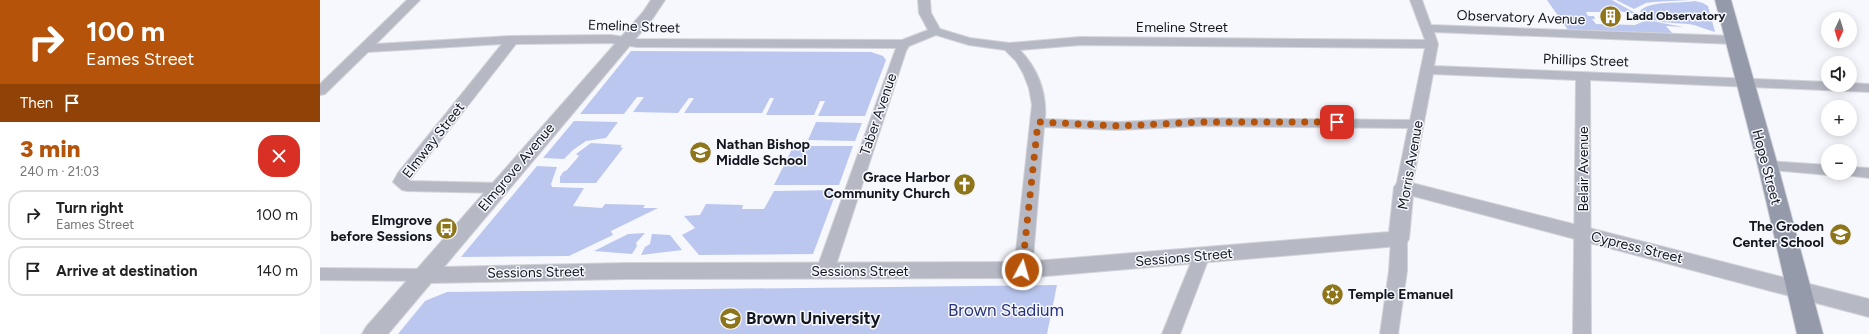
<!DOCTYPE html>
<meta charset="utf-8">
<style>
:root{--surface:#fff;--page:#f6f6f6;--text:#222;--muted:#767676;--line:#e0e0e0;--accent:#b45309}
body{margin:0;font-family:Figtree,sans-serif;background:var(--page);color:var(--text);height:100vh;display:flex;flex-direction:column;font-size:15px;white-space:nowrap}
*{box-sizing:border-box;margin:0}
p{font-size:13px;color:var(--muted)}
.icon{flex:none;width:22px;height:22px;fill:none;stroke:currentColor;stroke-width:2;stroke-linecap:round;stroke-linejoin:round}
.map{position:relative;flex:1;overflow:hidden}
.side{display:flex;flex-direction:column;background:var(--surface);width:320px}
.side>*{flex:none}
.banner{background:#b45309;color:#fff;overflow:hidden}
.needle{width:26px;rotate:184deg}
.buttons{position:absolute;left:1501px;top:12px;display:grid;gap:8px}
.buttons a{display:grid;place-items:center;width:36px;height:36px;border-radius:50%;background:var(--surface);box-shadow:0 2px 10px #0003;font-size:20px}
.pin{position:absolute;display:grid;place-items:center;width:34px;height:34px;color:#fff;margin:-17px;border-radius:8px;box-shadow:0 2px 6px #0006}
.me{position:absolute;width:44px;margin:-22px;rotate:6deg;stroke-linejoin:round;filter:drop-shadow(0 0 3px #0008)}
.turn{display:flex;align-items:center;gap:14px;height:84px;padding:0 20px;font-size:18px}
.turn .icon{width:52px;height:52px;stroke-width:2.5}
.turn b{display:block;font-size:28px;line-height:34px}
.then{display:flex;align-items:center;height:38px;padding:0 20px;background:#0003;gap:8px;font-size:15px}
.round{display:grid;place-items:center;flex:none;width:42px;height:42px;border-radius:16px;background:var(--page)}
.overview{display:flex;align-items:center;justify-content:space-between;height:68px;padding:0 20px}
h1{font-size:24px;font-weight:800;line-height:30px;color:var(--accent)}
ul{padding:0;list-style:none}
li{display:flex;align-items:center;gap:12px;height:50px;margin:0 8px 6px;padding:0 12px;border:2px solid var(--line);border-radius:16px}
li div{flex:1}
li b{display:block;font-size:15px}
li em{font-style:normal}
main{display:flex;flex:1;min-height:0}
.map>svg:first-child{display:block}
</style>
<main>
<section class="side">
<div class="banner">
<div class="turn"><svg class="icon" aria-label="right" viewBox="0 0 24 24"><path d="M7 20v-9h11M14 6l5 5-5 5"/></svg><div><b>100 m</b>Eames Street</div></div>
<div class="then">Then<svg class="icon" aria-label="arrive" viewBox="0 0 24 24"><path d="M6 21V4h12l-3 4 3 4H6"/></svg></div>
</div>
<div class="overview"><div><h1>3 min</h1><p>240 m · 21:03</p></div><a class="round" style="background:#d93025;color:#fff"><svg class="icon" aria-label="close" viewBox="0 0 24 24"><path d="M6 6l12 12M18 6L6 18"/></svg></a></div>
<ul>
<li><svg class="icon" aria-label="right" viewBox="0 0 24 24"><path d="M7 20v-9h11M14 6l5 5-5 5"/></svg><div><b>Turn right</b><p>Eames Street</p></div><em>100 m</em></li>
<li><svg class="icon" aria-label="arrive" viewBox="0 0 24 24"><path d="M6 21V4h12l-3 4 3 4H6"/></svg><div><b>Arrive at destination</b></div><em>140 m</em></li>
</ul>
</section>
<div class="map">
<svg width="1549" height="334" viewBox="0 0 1549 334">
<rect width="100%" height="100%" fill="#f6f8fd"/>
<path fill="#bbc7ef" d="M1227,0h65l25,14 -19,-3 -2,-2h-15l2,3h-17l2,4h6l1,3h-3l4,5 39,1 12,-5 36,7 -17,-1 7,8 -105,-4z
M1296,0h74l-37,2 -7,1 -12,6z
M1375,1l8,2 5,3 7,26c-8,-2 -14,-5 -21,-7 -13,-3 -48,0 -54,-14 10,-11 40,-7 55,-10z
M311,51l240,1 12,4 3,4 -21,56h-47l7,-15h-5l-6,14h-48l8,-17h-4l-8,15h-78l10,-15h-5l-11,15 -45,-1 11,-15h-7l-13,17h-44z
M254,121l44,1 -12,16 -20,3 -13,9 -9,9 -21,-1z
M496,122l46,1 -7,18 -47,-1z
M271,143l31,2 -2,2 3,1 -27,35h-36v-6l3,-5 4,-2 12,-14 -3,-2z
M475,146h58l-14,39h-65l18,-36z
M217,166l20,1 -6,17 1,3 32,1 -11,18 29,2 3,-4 40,1 -2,3h15l-47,23 2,4 -44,21 -108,1z
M517,190l-24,64 -114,1 -17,-20 13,-7 -11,-12 16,-1 6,-11 37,1 -1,4h22l10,-18z
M325,233l-9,10 1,3 -5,8 -38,-3 34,-17z
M332,234l18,1 12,15 -41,5 4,-8 5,-3z
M737,285l-10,49h-649l27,-33 22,-9z"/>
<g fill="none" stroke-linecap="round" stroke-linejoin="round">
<defs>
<path id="minor" d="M87,0h13l-44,44 136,-8 99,-1 26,4 265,1 26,-10 -9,-17 -1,-13h12l1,13 9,16 30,9 39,5 71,-6 345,3 -15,-40h12l9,25 303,11 6,4 -6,4 -300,-12 4,12 -4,22 394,16v3h22v-2l19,1v8l-279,-12 1,254h-18l3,-254 -143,-6 -21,113 -3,4 -5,1 -5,-1 -3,-4 12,-59 -208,-2 -81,4 -75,-3 -12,143 -3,4 -6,2 -6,-2 -3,-4 18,-165 -3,-17 -6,-15 -7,-12 -11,-11 -36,-5 -33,-10 -27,11 -3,5 -72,220 -3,4 -6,2 -6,-2 -3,-4 80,-223 -259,-1 -26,-4 -95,1 -107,137 90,2 5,1 3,4 -3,4 -5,1 -92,-2 -5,-1 -9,-8 5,-9 104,-129 -134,8 -43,42 -5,1v-11zM760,45l345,3 -15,72 -210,-2 -81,4 -74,-3c2,-26 -7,-50 -25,-69z
M1448,161l60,4v8h6l-6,2 -65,-6 -2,-3 2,-3z
M1530,167l19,1v10l-24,-3 -2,-2h7z
M1079,233l6,2 2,4v32l-9,63h-18l9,-63 2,-32 2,-4z
M882,249l6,2 2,4 -30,79h-18l32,-79 2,-4z
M0,268l104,1 6,2 3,4 -3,4 -6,2 -104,-1z"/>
<path id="tertiary" d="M331,0h14l-12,18 -209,249 182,-4 397,-1 366,-30 5,-45 3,-4 7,-2 465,118v18l-456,-121 -4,43 -3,5 -7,2 -376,32 -397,1 -195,4 -43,51h-26l4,-7 277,-315z"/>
<path id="secondary" d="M1395,0h16l47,166 45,168h-26l-39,-168z"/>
</defs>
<use href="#minor" stroke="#d2d4d9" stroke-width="2"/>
<use href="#tertiary" stroke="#d2d4d9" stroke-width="2"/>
<use href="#secondary" stroke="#d2d4d9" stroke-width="2"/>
<use href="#minor" fill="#b6b9c4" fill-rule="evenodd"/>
<use href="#tertiary" fill="#b6b9c4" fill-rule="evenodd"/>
<use href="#secondary" fill="#959aab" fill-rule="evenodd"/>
</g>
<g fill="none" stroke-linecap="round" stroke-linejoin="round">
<path stroke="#b45309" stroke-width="7" stroke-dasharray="0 12.6" d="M702,270l16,-148 81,4 81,-4h137"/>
</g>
<defs>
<symbol id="building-disc" viewBox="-11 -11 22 22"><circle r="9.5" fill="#8e751a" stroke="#f6f8fd"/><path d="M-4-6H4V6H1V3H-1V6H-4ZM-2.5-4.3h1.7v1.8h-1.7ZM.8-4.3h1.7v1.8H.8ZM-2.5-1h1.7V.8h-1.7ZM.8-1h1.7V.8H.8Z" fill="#fff"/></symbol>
<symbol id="school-disc" viewBox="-11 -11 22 22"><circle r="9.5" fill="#8e751a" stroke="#f6f8fd"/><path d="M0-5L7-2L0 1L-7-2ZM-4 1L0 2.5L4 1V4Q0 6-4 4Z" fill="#fff"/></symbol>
<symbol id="church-disc" viewBox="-11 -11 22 22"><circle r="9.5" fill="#8e751a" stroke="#f6f8fd"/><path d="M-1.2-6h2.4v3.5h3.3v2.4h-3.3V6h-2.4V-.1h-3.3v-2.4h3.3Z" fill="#fff"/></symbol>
<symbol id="bus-disc" viewBox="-11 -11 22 22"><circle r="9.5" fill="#8e751a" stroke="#f6f8fd"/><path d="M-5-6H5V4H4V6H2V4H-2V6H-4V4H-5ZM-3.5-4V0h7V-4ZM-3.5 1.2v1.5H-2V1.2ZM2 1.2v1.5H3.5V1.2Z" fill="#fff"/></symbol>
<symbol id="synagogue-disc" viewBox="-11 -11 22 22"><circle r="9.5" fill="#8e751a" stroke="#f6f8fd"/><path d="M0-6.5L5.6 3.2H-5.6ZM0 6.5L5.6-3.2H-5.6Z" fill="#fff"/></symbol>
<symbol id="university-disc" viewBox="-11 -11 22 22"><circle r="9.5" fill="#8e751a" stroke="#f6f8fd"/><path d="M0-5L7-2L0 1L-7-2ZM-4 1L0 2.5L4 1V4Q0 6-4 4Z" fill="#fff"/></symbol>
</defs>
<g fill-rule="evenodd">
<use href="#building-disc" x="1278" y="4" width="25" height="25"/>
<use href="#school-disc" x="368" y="140" width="25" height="25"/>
<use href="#church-disc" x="632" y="172" width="25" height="25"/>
<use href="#bus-disc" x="114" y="216" width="25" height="25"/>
<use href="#school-disc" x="1508" y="222" width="25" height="25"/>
<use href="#synagogue-disc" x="1000" y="282" width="25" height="25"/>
<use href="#university-disc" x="398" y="306" width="25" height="25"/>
</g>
<g text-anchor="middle" stroke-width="3" stroke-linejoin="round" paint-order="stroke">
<g font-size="12" font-weight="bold" fill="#13161f" stroke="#f6f8fd" text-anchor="start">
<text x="1306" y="20">Ladd Observatory</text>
</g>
<g font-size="14" fill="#13161f" stroke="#f6f8fd">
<text transform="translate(1201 17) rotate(2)" y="5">Observatory Avenue</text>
<text transform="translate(314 26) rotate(2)" y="5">Emeline Street</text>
<text x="862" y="32">Emeline Street</text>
<text transform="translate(1266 60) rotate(2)" y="5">Phillips Street</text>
<text transform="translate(558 114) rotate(-71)" y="5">Taber Avenue</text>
<text transform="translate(113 140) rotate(-52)" y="5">Elmway Street</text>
<text transform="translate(1090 165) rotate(-80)" y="5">Morris Avenue</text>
<text transform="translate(196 167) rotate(-50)" y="5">Elmgrove Avenue</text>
<text transform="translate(1447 167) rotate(75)" y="5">Hope Street</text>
<text transform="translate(1263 169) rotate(-90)" y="5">Belair Avenue</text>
<text transform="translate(1317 247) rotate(14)" y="5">Cypress Street</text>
<text transform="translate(864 257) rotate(-5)" y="5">Sessions Street</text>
<text x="540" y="276">Sessions Street</text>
<text transform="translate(216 272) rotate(-1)" y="5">Sessions Street</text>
</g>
<g font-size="14" font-weight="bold" fill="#13161f" stroke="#f6f8fd" text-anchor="end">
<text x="396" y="149" text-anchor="start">Nathan Bishop<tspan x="396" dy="16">Middle School</tspan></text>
<text x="630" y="182">Grace Harbor<tspan x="630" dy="16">Community Church</tspan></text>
<text x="112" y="225">Elmgrove<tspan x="112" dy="16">before Sessions</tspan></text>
<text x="1504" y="231">The Groden<tspan x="1504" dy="16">Center School</tspan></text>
<text x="1028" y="299" text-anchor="start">Temple Emanuel</text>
</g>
<g font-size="17" fill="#28327a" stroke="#f6f8fd">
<text x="686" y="316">Brown Stadium</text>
</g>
<g font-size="17" font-weight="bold" fill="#13161f" stroke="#f6f8fd" text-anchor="start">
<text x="426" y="324">Brown University</text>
</g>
</g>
</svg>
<div class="buttons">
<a><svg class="needle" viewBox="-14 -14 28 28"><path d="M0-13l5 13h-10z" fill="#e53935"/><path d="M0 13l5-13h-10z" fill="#767676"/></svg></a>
<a><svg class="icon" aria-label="sound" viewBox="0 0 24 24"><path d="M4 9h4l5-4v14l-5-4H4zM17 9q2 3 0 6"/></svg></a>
<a>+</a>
<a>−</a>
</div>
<div class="pin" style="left:1017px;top:122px;background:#d93025"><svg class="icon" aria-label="arrive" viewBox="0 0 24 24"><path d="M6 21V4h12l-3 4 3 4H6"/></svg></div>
<svg class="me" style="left:702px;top:270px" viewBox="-20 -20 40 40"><circle r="17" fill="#b45309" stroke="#fff" stroke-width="3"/><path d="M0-11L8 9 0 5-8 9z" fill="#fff"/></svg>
</div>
</main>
